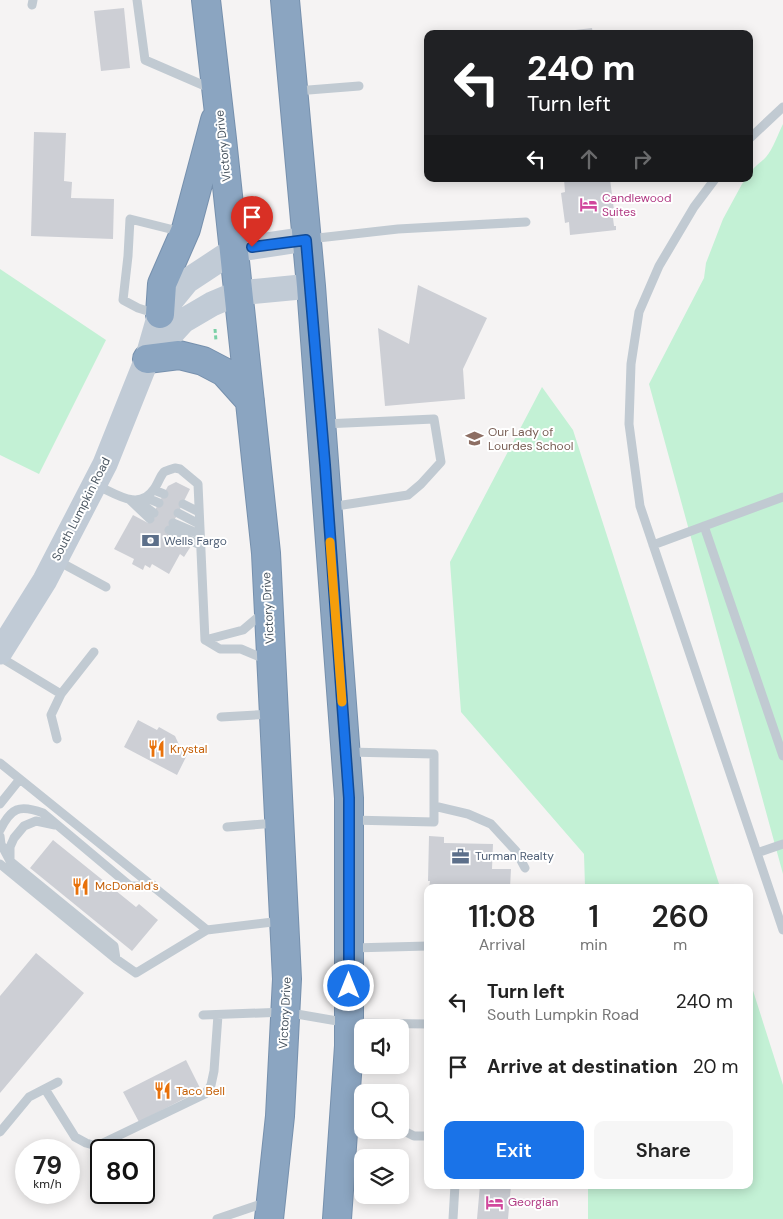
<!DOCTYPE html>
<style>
:root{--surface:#fff;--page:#f6f6f6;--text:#222;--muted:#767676;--accent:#1a73e8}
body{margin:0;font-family:"DM Sans",sans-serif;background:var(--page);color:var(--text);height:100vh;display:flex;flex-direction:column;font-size:19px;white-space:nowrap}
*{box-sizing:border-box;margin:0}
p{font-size:16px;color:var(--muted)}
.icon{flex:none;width:28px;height:28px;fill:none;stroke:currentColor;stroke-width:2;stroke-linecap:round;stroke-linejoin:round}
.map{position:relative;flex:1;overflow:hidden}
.drawer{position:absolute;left:424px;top:884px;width:329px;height:305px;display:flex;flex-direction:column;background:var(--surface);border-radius:10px;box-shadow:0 2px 12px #0003}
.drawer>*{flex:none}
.hud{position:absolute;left:424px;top:30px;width:329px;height:152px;border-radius:10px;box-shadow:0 2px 12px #0003;background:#202124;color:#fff;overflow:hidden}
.buttons{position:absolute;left:354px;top:1019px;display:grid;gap:10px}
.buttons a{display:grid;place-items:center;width:55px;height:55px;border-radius:10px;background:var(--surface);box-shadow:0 2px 12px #0003;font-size:25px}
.speed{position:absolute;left:15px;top:1139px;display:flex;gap:10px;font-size:25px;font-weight:700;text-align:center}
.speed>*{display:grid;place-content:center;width:65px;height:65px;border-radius:50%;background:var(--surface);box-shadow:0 2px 12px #0003;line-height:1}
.speed small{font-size:12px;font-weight:400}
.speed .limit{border:2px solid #111;border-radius:8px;background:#fff;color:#111}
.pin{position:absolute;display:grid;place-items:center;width:42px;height:42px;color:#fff;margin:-51px -21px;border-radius:50% 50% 50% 0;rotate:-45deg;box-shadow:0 0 5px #0007}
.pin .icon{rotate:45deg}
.me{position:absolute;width:55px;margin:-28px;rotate:0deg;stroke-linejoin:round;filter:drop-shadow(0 0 4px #0008)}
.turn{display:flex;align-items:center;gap:18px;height:105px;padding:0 20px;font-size:22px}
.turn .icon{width:65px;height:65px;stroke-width:2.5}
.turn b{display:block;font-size:35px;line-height:42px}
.lanes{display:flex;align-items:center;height:48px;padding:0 20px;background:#0003;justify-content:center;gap:25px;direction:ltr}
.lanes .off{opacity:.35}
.eta{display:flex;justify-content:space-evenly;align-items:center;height:85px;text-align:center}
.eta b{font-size:30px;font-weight:600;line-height:35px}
.button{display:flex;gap:10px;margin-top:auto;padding:10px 20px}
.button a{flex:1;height:58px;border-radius:10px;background:var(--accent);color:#fff;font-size:20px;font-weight:600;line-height:58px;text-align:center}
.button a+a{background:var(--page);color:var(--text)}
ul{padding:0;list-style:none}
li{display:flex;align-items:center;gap:15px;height:65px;padding:0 20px}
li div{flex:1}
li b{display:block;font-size:19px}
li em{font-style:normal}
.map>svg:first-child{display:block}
</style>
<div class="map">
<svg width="783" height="1219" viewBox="0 0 783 1219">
<rect width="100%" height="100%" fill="#f5f3f3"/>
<path fill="#c3f1d5" d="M783,124v750l-134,-490 55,-106 2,-15 17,-44 19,-35 4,-5h3c0,-10 11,-15 17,-22 7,-8 12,-23 17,-33z
M0,269l106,71 -67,134 -39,-19z
M542,387l31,43 147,457h-135l-1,-33 -123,-142 -11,-150z
M749,978l34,107v134h-195v-34h161z"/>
<path fill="#cdcfd5" d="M124,8l6,60 -29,3 -7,-60z
M592,28l1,6h-43v-1z
M34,132l32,1 -2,48 8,1 -1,16 43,1 -1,40 -82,-3z
M564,179h46l5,39h-2l1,8h2v4l-46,5 -1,-13 -4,1 -4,-30 4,-1z
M418,285l69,33 -24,51 2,30 -80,7 -7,-78 31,16z
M176,482l14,7 -22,44 23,13 -7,11 -4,-3 -11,20 -17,-10 -2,4 -5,-3 -2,5 -11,-6 2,-5 -20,-10 19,-34 15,8 20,-37z
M138,720l19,10 2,-3 16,9 5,11 9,4 -12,24 -53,-28z
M429,836l15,1v6l49,1 -1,25h19l-1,19h-81l1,-7h-2z
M53,840l83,67 3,-3 19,16 -26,31 -102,-83z
M36,953l48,40 -84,100v-97z
M186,1060l15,30 -62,32 -16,-30z
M480,1185h31l-3,34h-31z"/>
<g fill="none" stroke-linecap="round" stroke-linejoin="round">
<defs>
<path id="highway" d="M206,0l16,139 44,414 21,426 -7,137 -11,103
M285,0l26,286 38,512v248l-12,173
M160,314l2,-30 24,-55 29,-109
M147,359l32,-4 24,6 21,11 26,29"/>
</defs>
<use href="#highway" stroke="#7690ad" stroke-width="30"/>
<path stroke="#7ad0a6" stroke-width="3" stroke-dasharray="4 2.5" stroke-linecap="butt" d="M215,329l1,12"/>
<path stroke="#c1cad2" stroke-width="9" d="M137,0l8,60 67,29
M32,5l1,-5
M296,91l63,-5
M749,139l34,-32
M715,179l-21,28 -35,59 -20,46 -8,52 -2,60 11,82 143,424
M309,239l89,-10 128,-7
M157,314l-19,-6 -15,-8 5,-44 2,-37 44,11h9
M324,424l110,-5 7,43 -20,22 -13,11 -78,12
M96,485c19,8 43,27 58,4 4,-5 6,-13 10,-17 3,-2 8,-3 11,-4l5,1 18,15 7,156
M154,490l10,4
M147,498l12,5
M130,500l20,19
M138,501l16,12
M183,504l16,8
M178,513l21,11
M173,523l26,11
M704,526l79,230
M169,530l31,15
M653,545l130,-48
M58,561l48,26
M205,640l38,-10 21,-18
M205,640l15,9h21l26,11
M0,657l61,37
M221,717l50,-3
M57,739l-6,-24 10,-21 33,-42
M348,752l86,2v68l-83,-2
M0,763l207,167
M0,804l20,-25
M434,806l34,8 23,10 25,27 9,17
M227,827l49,-4
M0,830c11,-22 19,-26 43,-17l87,73 23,-1
M0,836l1,8 9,17 104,85 2,13
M757,853l26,-9
M10,859v-12l4,-9 10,-12 12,-5 19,4
M0,864l116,95 20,14 71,-43 74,-9
M352,948l76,-2
M203,1015l82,-3 64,11 79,1
M45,1089l30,48 11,6 7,2 8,-1 104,-50 6,-9 3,-14 4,-56
M400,1129l14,7h14
M0,1132l29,-35 29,-15
M217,1219l50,-17
M453,1219l2,-34"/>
<path stroke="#c1cbd6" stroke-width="25" d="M151,356l32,-35 29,-17 26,-11 73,-7
M0,652l45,-72 60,-116 42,-105 13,-45 27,-33 47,-31 72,-11"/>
<use href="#highway" stroke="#8ba5c1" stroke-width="28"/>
</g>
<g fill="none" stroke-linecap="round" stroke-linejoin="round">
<defs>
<path id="route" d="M252,247l54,-7 19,225 24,333v188"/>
</defs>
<use href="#route" stroke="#114b97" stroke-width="12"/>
<use href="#route" stroke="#1a73e8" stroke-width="9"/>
<path stroke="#f59e0b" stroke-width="9" d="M330,542l12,160"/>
</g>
<defs>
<symbol id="hotel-bare" viewBox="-9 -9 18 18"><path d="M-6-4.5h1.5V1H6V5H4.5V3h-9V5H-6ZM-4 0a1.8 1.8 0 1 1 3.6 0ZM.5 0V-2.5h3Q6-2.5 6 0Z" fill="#d1479c" stroke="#fff" stroke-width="2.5" paint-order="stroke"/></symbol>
<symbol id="school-bare" viewBox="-9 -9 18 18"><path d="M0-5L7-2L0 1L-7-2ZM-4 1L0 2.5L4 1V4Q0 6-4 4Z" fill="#8d6e63" stroke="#fff" stroke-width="2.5" paint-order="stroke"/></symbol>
<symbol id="bank-bare" viewBox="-9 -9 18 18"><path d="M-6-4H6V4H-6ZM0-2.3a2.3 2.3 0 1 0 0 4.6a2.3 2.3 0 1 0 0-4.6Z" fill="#5c6f8a" stroke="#fff" stroke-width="2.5" paint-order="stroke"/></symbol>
<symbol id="restaurant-bare" viewBox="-9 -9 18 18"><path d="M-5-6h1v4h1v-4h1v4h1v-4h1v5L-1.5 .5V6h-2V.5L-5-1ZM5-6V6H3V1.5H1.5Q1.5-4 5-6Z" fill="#e8710a" stroke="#fff" stroke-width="2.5" paint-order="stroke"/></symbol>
<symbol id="office-bare" viewBox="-9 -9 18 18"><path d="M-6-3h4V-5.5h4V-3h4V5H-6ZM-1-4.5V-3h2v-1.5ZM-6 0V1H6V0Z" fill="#5c6f8a" stroke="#fff" stroke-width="2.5" paint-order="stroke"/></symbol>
</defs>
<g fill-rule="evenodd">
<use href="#hotel-bare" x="576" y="192" width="25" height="25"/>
<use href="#school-bare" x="462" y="426" width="25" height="25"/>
<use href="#bank-bare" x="138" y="528" width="25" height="25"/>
<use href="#restaurant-bare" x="144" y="736" width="25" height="25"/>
<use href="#office-bare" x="448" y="844" width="25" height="25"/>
<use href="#restaurant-bare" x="68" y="874" width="25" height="25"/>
<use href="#restaurant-bare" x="150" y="1078" width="25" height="25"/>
<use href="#hotel-bare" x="482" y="1190" width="25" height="25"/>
</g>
<g text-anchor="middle" stroke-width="4" stroke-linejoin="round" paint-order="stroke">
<g font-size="12" fill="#4a5661" stroke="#fff">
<text transform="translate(223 146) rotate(-96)" y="4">Victory Drive</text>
<text transform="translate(81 509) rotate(-63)" y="4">South Lumpkin Road</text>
<text transform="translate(268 608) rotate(-93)" y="4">Victory Drive</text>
<text transform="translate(285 1013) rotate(-87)" y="4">Victory Drive</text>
</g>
<g font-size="12" fill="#b23c85" stroke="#fff" text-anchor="start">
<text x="602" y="202">Candlewood<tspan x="602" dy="14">Suites</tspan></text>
<text x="508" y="1206">Georgian</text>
</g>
<g font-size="12" fill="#785e54" stroke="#fff" text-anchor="start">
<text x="488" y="436">Our Lady of<tspan x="488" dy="14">Lourdes School</tspan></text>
</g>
<g font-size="12" fill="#4e5e75" stroke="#fff" text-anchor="start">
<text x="164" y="545">Wells Fargo</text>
<text x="475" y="860">Turman Realty</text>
</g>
<g font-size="12" fill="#c56008" stroke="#fff" text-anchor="start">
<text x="170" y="753">Krystal</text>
<text x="95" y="890">McDonald's</text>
<text x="176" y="1095">Taco Bell</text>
</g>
</g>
</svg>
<div class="buttons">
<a><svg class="icon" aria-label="sound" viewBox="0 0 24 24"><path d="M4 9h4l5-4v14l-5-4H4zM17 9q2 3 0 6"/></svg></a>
<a><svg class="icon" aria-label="search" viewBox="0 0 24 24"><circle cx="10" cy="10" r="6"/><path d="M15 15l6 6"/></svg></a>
<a><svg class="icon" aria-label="layers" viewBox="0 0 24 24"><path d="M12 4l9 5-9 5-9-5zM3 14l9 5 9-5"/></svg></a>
</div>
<div class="speed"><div>79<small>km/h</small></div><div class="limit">80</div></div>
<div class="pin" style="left:252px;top:247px;background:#d93025"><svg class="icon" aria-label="arrive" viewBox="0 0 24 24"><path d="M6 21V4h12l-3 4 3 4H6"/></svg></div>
<svg class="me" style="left:349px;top:986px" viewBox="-20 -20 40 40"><circle r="17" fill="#1a73e8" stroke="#fff" stroke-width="3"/><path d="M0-11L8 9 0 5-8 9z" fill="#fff"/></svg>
<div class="hud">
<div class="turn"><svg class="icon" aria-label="left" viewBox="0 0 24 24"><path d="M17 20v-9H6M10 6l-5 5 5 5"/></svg><div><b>240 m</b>Turn left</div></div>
<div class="lanes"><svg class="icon" aria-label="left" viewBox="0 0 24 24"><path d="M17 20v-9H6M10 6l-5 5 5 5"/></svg><svg class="icon off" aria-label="ahead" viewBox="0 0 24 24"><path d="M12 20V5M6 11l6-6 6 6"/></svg><svg class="icon off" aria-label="right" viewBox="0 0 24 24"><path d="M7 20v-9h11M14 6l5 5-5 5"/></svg></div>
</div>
<section class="drawer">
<div class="eta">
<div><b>11:08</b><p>Arrival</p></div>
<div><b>1</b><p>min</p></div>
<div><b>260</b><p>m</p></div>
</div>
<ul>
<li><svg class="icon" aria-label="left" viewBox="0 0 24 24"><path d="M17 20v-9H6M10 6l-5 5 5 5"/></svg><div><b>Turn left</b><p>South Lumpkin Road</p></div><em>240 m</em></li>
<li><svg class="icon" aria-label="arrive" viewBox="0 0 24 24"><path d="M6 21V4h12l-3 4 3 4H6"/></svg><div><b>Arrive at destination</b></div><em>20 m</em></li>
</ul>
<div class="button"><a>Exit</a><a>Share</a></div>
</section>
</div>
